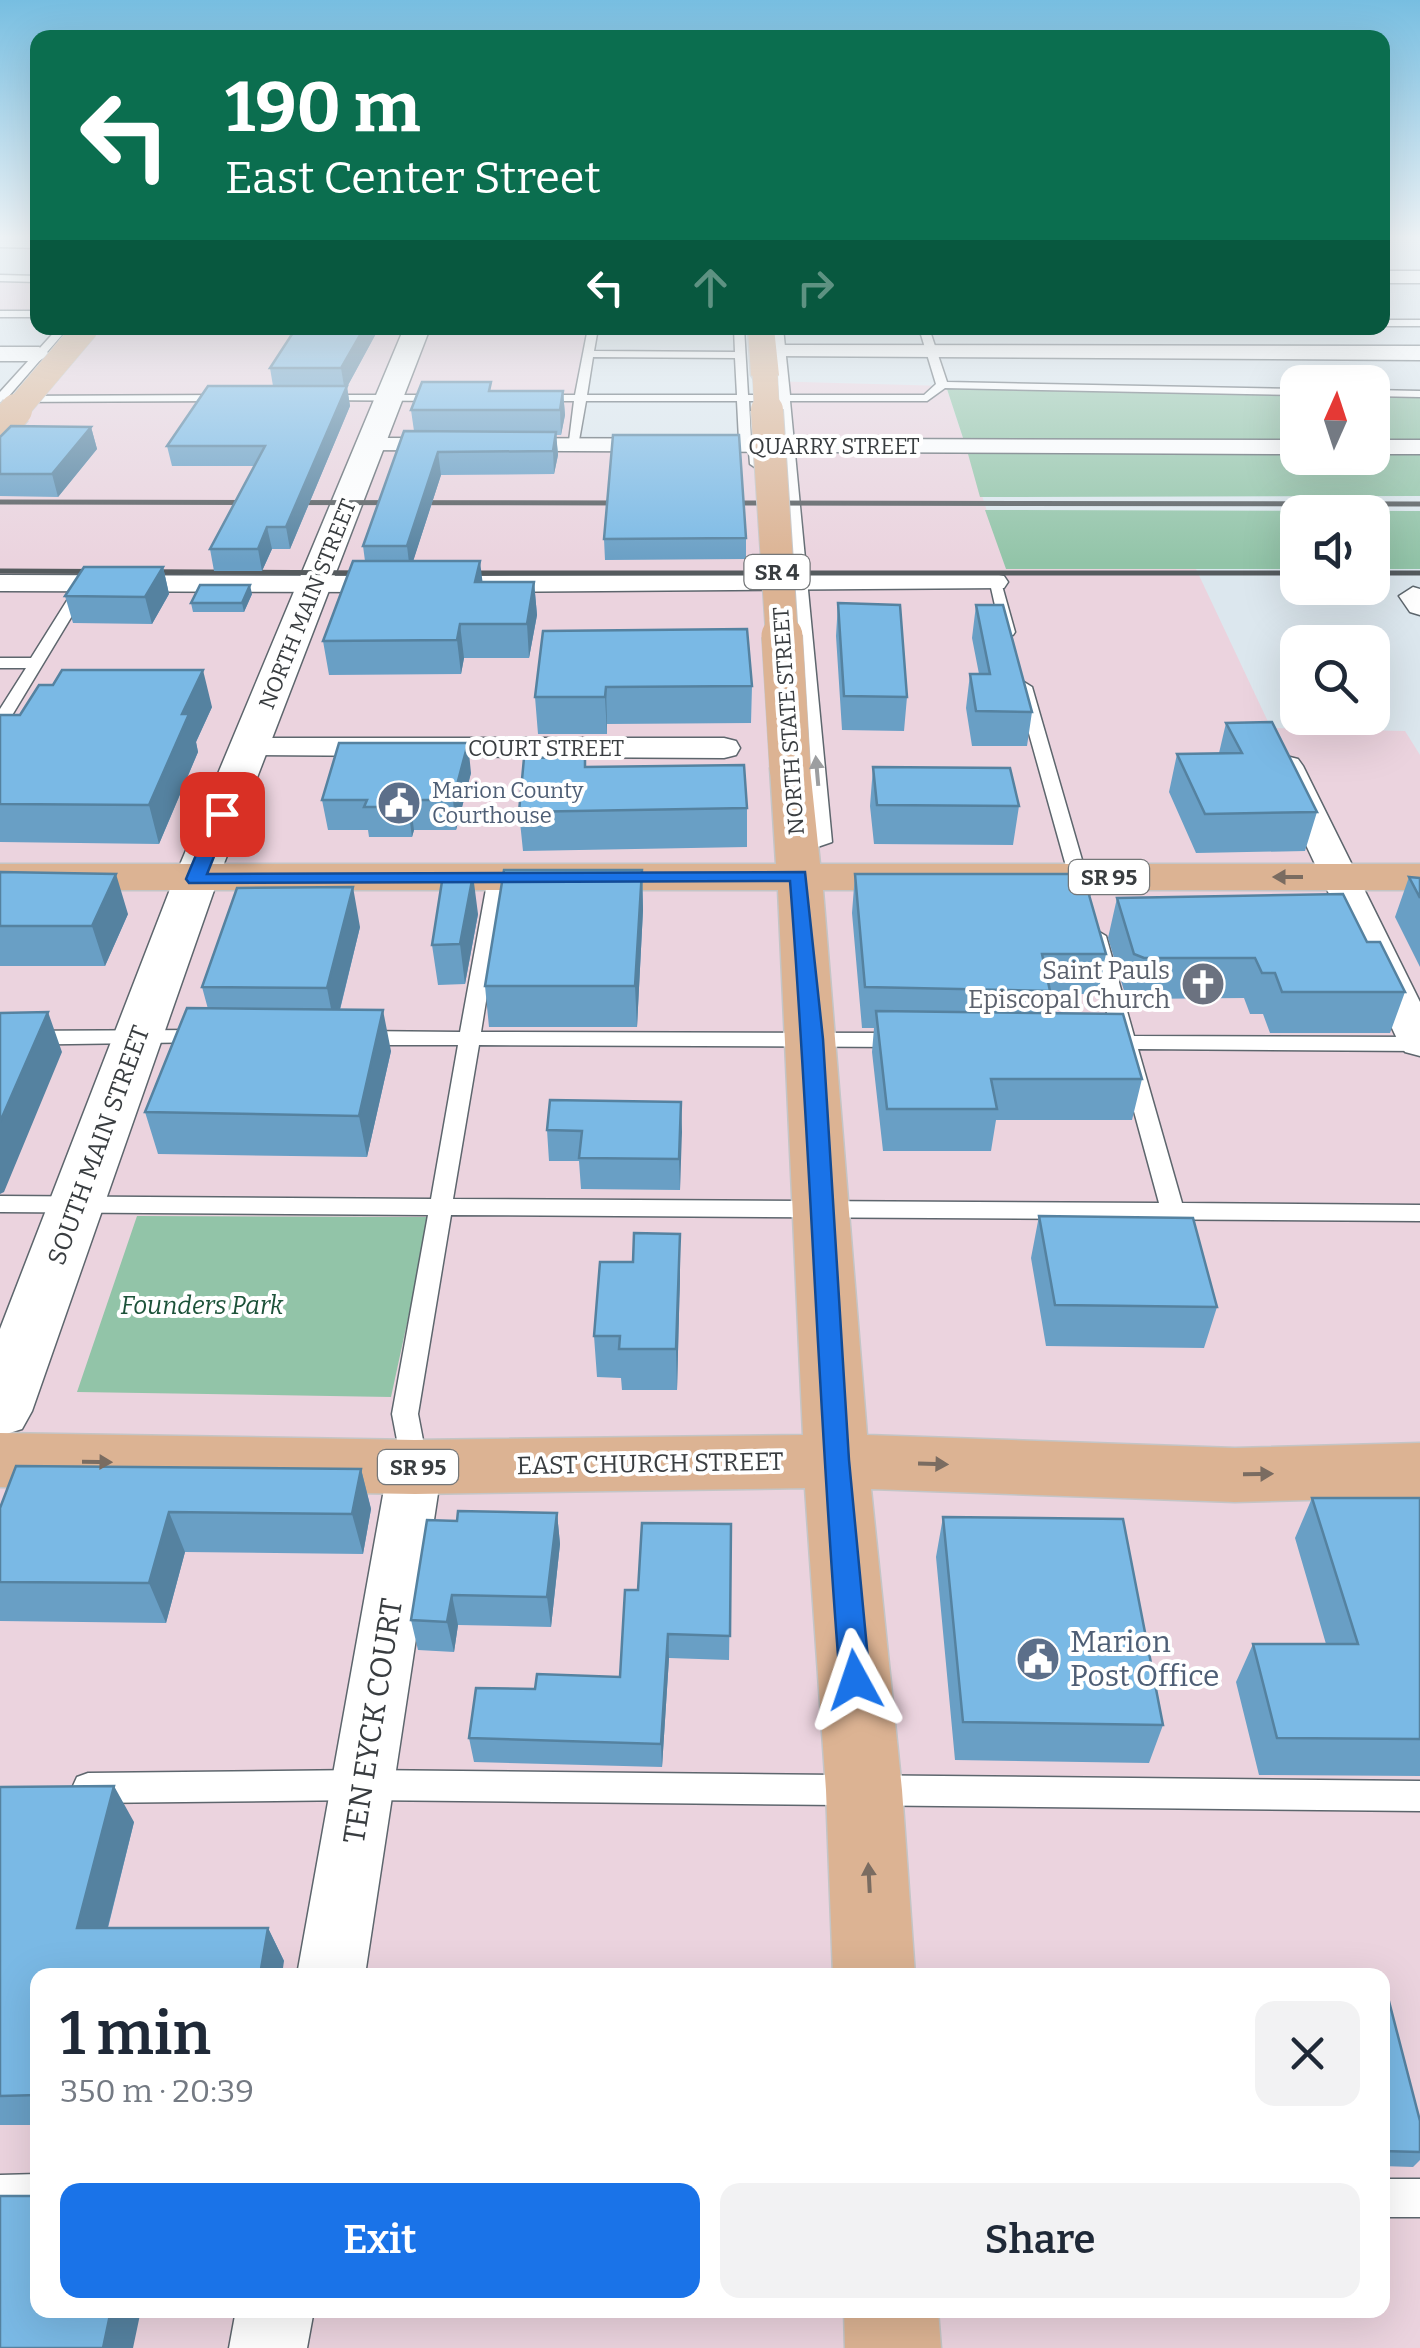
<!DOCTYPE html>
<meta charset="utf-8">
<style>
:root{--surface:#fff;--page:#f2f2f3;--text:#1f2937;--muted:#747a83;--accent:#1a73e8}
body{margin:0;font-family:Bitter,serif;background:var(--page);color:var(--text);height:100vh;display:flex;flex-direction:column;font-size:38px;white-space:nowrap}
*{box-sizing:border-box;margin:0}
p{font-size:32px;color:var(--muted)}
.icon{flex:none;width:55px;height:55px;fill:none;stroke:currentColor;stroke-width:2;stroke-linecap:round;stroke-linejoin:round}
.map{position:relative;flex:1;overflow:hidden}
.side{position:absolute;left:30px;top:1968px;width:1360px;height:350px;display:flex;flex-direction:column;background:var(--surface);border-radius:20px;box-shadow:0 10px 40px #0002}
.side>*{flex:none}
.guide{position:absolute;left:30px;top:30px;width:1360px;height:305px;border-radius:20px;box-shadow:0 10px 40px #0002;background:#0b6e4f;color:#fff;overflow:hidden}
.needle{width:65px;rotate:3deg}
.controls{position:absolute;left:1280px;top:365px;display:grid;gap:20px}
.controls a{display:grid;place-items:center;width:110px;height:110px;border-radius:20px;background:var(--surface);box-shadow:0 10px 40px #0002;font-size:50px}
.pin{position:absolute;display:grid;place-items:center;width:85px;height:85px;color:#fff;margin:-42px;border-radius:20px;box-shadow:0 5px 15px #0006}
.me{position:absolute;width:110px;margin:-55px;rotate:355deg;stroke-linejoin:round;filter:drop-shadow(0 0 8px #0008)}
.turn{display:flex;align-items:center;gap:35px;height:210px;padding:0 30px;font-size:45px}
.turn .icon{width:130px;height:130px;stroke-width:2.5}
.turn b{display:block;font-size:70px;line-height:85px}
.lanes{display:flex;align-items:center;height:95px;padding:0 30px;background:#0003;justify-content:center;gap:50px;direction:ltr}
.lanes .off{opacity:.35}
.round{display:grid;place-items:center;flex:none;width:105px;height:105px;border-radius:20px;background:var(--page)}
.summary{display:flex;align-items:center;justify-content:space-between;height:170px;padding:0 30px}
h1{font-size:60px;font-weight:600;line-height:75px}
.primary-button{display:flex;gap:20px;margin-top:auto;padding:20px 30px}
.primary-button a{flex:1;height:115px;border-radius:20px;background:var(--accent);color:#fff;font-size:40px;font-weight:600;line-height:115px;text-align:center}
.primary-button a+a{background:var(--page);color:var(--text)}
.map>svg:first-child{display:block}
</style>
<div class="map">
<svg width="1420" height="2348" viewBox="0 0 1420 2348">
<rect width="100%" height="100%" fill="#dce7ee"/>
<path fill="#ebd3de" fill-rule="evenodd" d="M0,279h37v35h-37z
M82,328h509l-22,119h200l-5,-66 182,5 60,183h190l75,159 134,3 15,24v1593h-1420v-1925zM38,1975h1344v335h-1344z"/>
<path fill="#92c4a8" d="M946,386l351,4v56l-332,-2z
M1372,391l48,1v55h-47z
M968,454l452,1v41l-440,1z
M985,510l435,1v58h-47l-1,-57h-74l-1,57h-291z
M137,1216l293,1 -39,180 -314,-5z"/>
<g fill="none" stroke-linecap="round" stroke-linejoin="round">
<defs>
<path id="service" d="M0,275l38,1v6l-38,-1z
M0,311h38v6h-38z
M1382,320h38v6h-38z
M58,328h10l-59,68 217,-1 6,3 -6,3 -226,1v-10z
M588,328h10l-4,23 141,1 -1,-24h10l4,67h30l-5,-67h10l7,67h134l12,-11 -17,-56h10l18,54 351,7v6l-353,-7 -18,13h-137l42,441 -35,12 -17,-8 9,-5 9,2 16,-4 -35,-438h-30l2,38 10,12 1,13 -6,4 -6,-4 -1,-12 -10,-12 -2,-39h-151l-8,45 -10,3 6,-48h-41l-6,-3 6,-3h42zM593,357l142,1 2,37h-150z
M1372,390l48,1v6l-48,-1z
M318,395h128l6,3 -6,3 -132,-1z
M989,579l12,3 14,50 -2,3 -12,-3z
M78,583l12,3 -82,136 -8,5v-18l26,-41h-26v-10h31z
M1024,682l8,5 59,204 -2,4 -7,2 -9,-6 -57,-204z
M497,873l9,5 -25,154 420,1 10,7 -10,7 -422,-2 -26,154 706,4 -42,-154 -21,-2 -3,-5 3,-5 17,-2 -27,-99 10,-6 10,6 28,100 286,1v14l-282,-2 44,154 238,2v16l-969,-6 -33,199 10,52 -4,8 -9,3 -9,-3 -4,-8 -10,-52 36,-199 -428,-3v-16l431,3 27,-154h-100l-10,-7 10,-7 102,1 28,-154z
M206,1030l10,7 -3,5 -213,3v-14z
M362,1770l1058,11v30l-1058,-11 -274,3 -11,-4 -5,-11 5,-11 11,-4z
M38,2174v36l-38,1v-36z
M1382,2179h38v38h-38z"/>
<path id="minor" d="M0,235l38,1v12l-38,-1z
M1382,271h38v12h-38z
M780,345l640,1v14l-648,-4 -3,-5z
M0,347h39l11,7 -11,7h-39z
M370,438l928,2v14l-937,-4 -3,-5 3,-5z
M1372,440h48v14h-48z
M994,574l10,2 4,6 -4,6 -532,4 -14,-8 14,-8z
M0,575l403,1 14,8 -14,8 -403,-1z
M1413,587l7,2v26l-10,-3 -11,-16z
M248,738h476l12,3 4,7 -4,7 -12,3 -488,-3 -4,-7 4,-7z
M1286,756l12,3 5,7 117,236v54l-15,-4 -6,-9 -130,-277 5,-7z
M415,1445l19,6 8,16 -77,508h-68l91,-508 8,-16z
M236,2310h78l-7,38h-78z"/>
<path id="tertiary" d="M404,328h26l-212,551 -186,532 -10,18 -22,7v-107l174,-450z"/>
<path id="primary" d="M748,328h26l5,47 -4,6h-20l-4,-6z
M790,756l14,3 6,9 10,96h600v26h-597l44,545 368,13 185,-5v54l-185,5 -364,-13 31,301 13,185h-82l-7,-185 -21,-302 -390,6 -415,-7v-54l415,7 388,-5 -25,-545h-778v-26h776l-6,-96 6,-9z
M844,2310h94l3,38h-96z"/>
</defs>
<use href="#service" stroke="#5d666d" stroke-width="3"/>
<use href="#minor" stroke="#5d666d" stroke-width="3"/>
<use href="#tertiary" stroke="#5d666d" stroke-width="3"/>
<use href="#primary" stroke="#c4c5c6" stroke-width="3"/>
<use href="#service" fill="#fff" fill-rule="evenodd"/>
<use href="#minor" fill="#fff" fill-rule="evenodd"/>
<use href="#tertiary" fill="#fff" fill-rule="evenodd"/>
<use href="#primary" fill="#dcb393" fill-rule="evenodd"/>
<path stroke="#555b5e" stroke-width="5" d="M0,502l635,1
M715,503l705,1
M0,571l375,2
M455,573h843
M1372,573h48"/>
<defs>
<path id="primary-bridge-far2" d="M765,375l2,38
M14,413l72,-85"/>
<path id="primary-bridge-far1" d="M767,410l15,228
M0,429l16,-19"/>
<path id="primary-bridge" d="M782,636l8,132"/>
</defs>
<use href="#primary-bridge-far2" stroke="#c4c5c6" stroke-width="26" stroke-linecap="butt"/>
<use href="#primary-bridge-far1" stroke="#c4c5c6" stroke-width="34" stroke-linecap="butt"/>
<use href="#primary-bridge" stroke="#c4c5c6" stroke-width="42" stroke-linecap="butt"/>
<use href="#primary-bridge-far2" stroke="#dcb393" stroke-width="25"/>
<use href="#primary-bridge-far1" stroke="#dcb393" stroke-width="32"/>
<use href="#primary-bridge" stroke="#dcb393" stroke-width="41"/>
</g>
<path fill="#699fc5" d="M296,328h83l-32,59 3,19 -60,143h-18l-10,22h-48l-4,-22 44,-83h-82l-5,-20 106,-60 -3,-18z
M492,391h71l2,24 -4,20h-5l2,20 -4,19 -113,1 -28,86 69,21h52l3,33 -8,43h-65l-3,16 -132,1 -6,-34 42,-80 -2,-15 51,-115 -3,-21z
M91,427l6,22 -39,48 -58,-1v-59z
M746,538v21l-141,1 -1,-21z
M163,567l6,27 -17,30 -79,-1 -8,-27z
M252,594l-8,18h-51l-2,-9z
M838,603l69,94 -3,34 -62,-1 -6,-94z
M976,605l56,107 -5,34h-55l-6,-38 4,-34h9l-7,-36z
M543,631l209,55 -1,37 -144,1v10h-69l-3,-37z
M212,707l-16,35 2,10 -39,92 -159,-2v-127z
M1226,723l91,89 -12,39 -109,2 -27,-61 8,-38 42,-1z
M586,767l161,41v39l-224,4 -4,-39z
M873,767l146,39 -6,39 -139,-1 -4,-38z
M471,773l-15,57h-42l-2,7h-43l-1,-7h-40l-6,-30z
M642,870l1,40 -6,117h-148l-4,-41z
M0,872l128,42 -23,52h-105z
M855,874l251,80 -8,40h-48l-3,19 95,66 -10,41h-136l-5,31h-108l-11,-99 2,-24h-12l-10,-115z
M1409,877l11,1v89l-25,-50z
M1117,898l250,44 38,50 -15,41h-120l-7,-19h-13l-6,-16 -109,1 -10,-5 -17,-56z
M478,914l-13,70 -27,1 -6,-40z
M360,927l-20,83 51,41 -24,106 -209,-3 -13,-42 63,-103 -6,-22z
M681,1102l-1,88 -99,-1 -2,-28h-30l-2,-31z
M1039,1216l178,91 -13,41 -158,-2 -15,-88z
M680,1275l-3,115h-55l-1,-12 -24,-1 -3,-41z
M361,1469l10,40 -8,45 -178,-2 -19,71 -166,-2v-113z
M1312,1498h108v278l-161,-1 -23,-93 17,-38h73l-31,-106z
M557,1513l3,31 -9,83 -93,-2 -4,27 -36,-2 -7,-30 46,-99z
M943,1517l220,208 -14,38 -194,-3 -19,-203z
M731,1524l-2,136 -60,-2 -7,109 -188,-5 -5,-24 66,-49 85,-12 18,-87z
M0,1787l134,35 -26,106h160l16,33 -246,14v150h-38z
M1382,1982l38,139v39l-7,7 -31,-1z"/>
<path fill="#5582a0" d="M364,328h15l-32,59 3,19 -60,143 -4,-22 59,-135 -4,-24z
M563,391l2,24 -4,20 -1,-25z
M91,427l6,22 -39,48 -6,-23z
M556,432l2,23 -4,19 -1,-23z
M438,452l3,23 -31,96 -3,-25z
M267,527l5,22 -10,22 -4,-22z
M480,561l4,33 -9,-12z
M163,567l6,27 -17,30 -7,-27z
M534,582l3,33 -8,43 -2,-34z
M250,585l2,9 -8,18 -2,-9z
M460,624l4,34 -3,16 -4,-34z
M203,670l9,37 -16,35 2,10 -39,92 -10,-39 33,-91z
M606,687l1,37v10l-2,-37z
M468,743l3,30 -15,57 -3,-30z
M410,800l4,30 -2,7 -4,-30z
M642,870l1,40 -6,117 -2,-41z
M116,874l12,40 -23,52 -13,-40z
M473,875l5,39 -13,70 -5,-40z
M353,887l7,40 -25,102 -8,-41z
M383,1010l8,41 -24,106 -8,-41z
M48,1012l14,40 -58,140 -4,2v-72z
M681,1102l1,30 -2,58 -1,-31z
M680,1234v41l-3,115 -1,-41z
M361,1469l10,40 -8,45 -11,-40z
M169,1512l16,40 -19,71 -17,-40z
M557,1513l3,31 -9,83 -4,-30z
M452,1595l6,30 -4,27 -7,-30z
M668,1634l1,24 -7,109 -1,-23z
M114,1786l20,36 -35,140 -22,-34z
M268,1928l16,33 -2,14h-22z
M111,2310h30l-8,38h-30z"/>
<path fill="#7ab9e5" stroke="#5582a0" stroke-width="2.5" d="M296,328h68l-23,40h-71z
M422,382h69l-2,9h74l-3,19h-149z
M208,386h139l-61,141h-19l-9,22h-48l55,-103h-98z
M11,426l80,1 -39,47h-52v-37z
M404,431l152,1 -3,19 -115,1 -31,94h-44z
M613,435h126l7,103 -142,1z
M353,561h127l-5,21h59l-7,42h-67l-3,16 -134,1z
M84,567h79l-18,30 -80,-1z
M200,585h50l-8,18h-51z
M838,603l62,2 7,92 -63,-1z
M976,605h27l29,107 -56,-1 -6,-37h20z
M747,629l5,57 -146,1 -1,10h-70l8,-66z
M62,670h141l-21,44h7l-40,91 -149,-1v-89h20l19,-30h14z
M1272,722l45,90 -112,2 -28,-60 65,-1 -16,-30z
M339,743h129l-15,57h-43l-2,7h-44l3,-7h-45z
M585,757v10l159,-2 3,43 -228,4 5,-54z
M873,767l137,1 9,38 -142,-1z
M504,870h138l-7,116h-150z
M0,872l116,2 -24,52h-92z
M855,874h228l23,80h-64l8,37 -185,-4z
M443,875h30l-13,69 -28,1z
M1409,877l11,1v20z
M353,887l-26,101 -125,-1 35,-99z
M1343,894l24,48h13l25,50h-123l-7,-19h-13l-7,-15h-111l-10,-4 -17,-56z
M187,1008l196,2 -24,106 -214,-4z
M876,1011l247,3 19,65h-151l6,30h-110z
M48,1012l-48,110v-109z
M550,1100l131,2 -2,57 -100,-1 3,-27 -35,-1z
M1039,1216l154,2 24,89 -162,-2z
M634,1233l46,1 -4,115h-57l1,-13h-26l6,-74h33z
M16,1466l345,3 -9,45 -183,-2 -20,71 -149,-1v-74z
M1312,1498h108v241l-143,-1 -24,-94h105z
M458,1511l99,2 -10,84 -95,-2 -5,27 -36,-2 16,-100 30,1z
M943,1517l180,2 40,206 -200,-3z
M642,1523l89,1 -1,112 -62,-2 -7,110 -192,-6 7,-50 59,1 2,-15 83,3 5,-87h13z
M114,1786l-37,142h191l-8,47h-222v120l-38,1v-309z
M1382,1982h2l36,139v31l-38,-1z
M0,2196h38v114h73l-8,38h-103z"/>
<defs><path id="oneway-solid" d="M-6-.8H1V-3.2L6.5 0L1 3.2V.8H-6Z" transform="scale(2.5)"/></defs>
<use fill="#9c9ea0" href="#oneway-solid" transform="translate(817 771) rotate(-95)"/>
<g fill="#7a6c61">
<use href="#oneway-solid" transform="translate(1288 877) rotate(-180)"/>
<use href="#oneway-solid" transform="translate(97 1462) rotate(1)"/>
<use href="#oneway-solid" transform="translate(933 1464) rotate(2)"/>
<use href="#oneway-solid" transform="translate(1258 1474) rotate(-1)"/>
<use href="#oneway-solid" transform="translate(869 1878) rotate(-93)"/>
</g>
<linearGradient id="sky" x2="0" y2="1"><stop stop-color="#77bee1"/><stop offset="0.42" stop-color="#eff4f7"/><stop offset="1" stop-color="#eff4f7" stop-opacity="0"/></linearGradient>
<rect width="1420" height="564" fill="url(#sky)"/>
<path fill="#1a73e8" stroke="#114b97" stroke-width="2.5" d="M222,808l9,6 -24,60 598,-2 18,167 26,421 21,220 -5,10 -10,4 -11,-4 -4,-10c-22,-266 -29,-533 -50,-799l-601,2 -3,-4 27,-65z"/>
<defs>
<symbol id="civic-disc" viewBox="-11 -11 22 22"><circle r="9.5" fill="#5c6f8a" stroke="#fff"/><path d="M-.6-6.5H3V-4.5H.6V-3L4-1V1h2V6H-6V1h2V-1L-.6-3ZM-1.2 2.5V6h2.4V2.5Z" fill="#fff"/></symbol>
<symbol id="church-disc" viewBox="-11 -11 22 22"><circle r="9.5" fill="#6b7280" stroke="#fff"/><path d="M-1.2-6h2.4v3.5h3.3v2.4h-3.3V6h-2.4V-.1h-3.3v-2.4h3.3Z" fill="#fff"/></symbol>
</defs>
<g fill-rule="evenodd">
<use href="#civic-disc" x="374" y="778" width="50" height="50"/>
<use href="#church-disc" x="1178" y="959" width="50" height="50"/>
<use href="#civic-disc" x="1013" y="1634" width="50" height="50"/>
</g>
<g text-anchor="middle" stroke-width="8" stroke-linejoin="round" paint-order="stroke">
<g font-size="22" fill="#393d40" stroke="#fff">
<text x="834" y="454">QUARRY STREET</text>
<text transform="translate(307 604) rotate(-68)" y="8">NORTH MAIN STREET</text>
<text transform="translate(788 721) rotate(-94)" y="8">NORTH STATE STREET</text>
<text x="546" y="756">COURT STREET</text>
</g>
<g fill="#fff" stroke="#747779" stroke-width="2.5">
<rect x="744.5" y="555" width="65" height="34" rx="8"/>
<rect x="1069" y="860" width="80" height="34" rx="8"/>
<rect x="378" y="1450" width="80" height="34" rx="8"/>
</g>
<g font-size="22" font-weight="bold" fill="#393d40">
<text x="777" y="580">SR 4</text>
<text x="1109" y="885">SR 95</text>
<text x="418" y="1475">SR 95</text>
</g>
<g font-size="22" fill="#4e5e75" stroke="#fff" text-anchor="start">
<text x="432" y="798">Marion County<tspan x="432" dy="25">Courthouse</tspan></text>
</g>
<g font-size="25" fill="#5b616d" stroke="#fff" text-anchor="end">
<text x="1170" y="979">Saint Pauls<tspan x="1170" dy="29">Episcopal Church</tspan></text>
</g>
<g font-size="25" fill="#393d40" stroke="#fff">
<text transform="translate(98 1145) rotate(-70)" y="9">SOUTH MAIN STREET</text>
<text transform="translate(650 1463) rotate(-1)" y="9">EAST CHURCH STREET</text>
</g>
<g font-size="25" font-style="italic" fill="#1c5239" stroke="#fff">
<text x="202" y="1314">Founders Park</text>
</g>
<g font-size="30" fill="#4e5e75" stroke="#fff" text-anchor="start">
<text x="1070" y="1652">Marion<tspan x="1070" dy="34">Post Office</tspan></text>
</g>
<g font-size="30" fill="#393d40" stroke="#fff">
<text transform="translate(373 1721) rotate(-81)" y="10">TEN EYCK COURT</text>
</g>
</g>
</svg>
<div class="controls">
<a><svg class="needle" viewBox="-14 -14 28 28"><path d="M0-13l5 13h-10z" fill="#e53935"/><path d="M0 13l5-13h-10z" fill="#747a83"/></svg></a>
<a><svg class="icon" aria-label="sound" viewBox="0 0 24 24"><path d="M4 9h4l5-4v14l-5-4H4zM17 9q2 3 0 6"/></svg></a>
<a><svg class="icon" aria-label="search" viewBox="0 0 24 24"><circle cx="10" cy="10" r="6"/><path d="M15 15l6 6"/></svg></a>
</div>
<div class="pin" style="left:222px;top:814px;background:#d93025"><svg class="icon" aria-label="arrive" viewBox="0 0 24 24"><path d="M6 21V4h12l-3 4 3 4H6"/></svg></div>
<svg class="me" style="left:855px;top:1680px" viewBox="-20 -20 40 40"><path d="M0-17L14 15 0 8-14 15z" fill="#1a73e8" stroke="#fff" stroke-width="4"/></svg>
<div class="guide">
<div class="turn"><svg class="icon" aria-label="left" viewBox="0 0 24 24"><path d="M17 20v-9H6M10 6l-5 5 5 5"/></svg><div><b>190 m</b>East Center Street</div></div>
<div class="lanes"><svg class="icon" aria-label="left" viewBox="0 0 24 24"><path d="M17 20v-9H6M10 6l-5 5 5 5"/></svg><svg class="icon off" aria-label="ahead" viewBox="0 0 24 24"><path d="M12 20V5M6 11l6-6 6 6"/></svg><svg class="icon off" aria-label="right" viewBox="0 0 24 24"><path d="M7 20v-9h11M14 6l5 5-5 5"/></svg></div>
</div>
<section class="side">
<div class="summary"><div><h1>1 min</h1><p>350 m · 20:39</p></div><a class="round"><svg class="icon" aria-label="close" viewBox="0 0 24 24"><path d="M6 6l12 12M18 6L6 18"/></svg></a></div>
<div class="primary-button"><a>Exit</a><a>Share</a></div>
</section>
</div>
